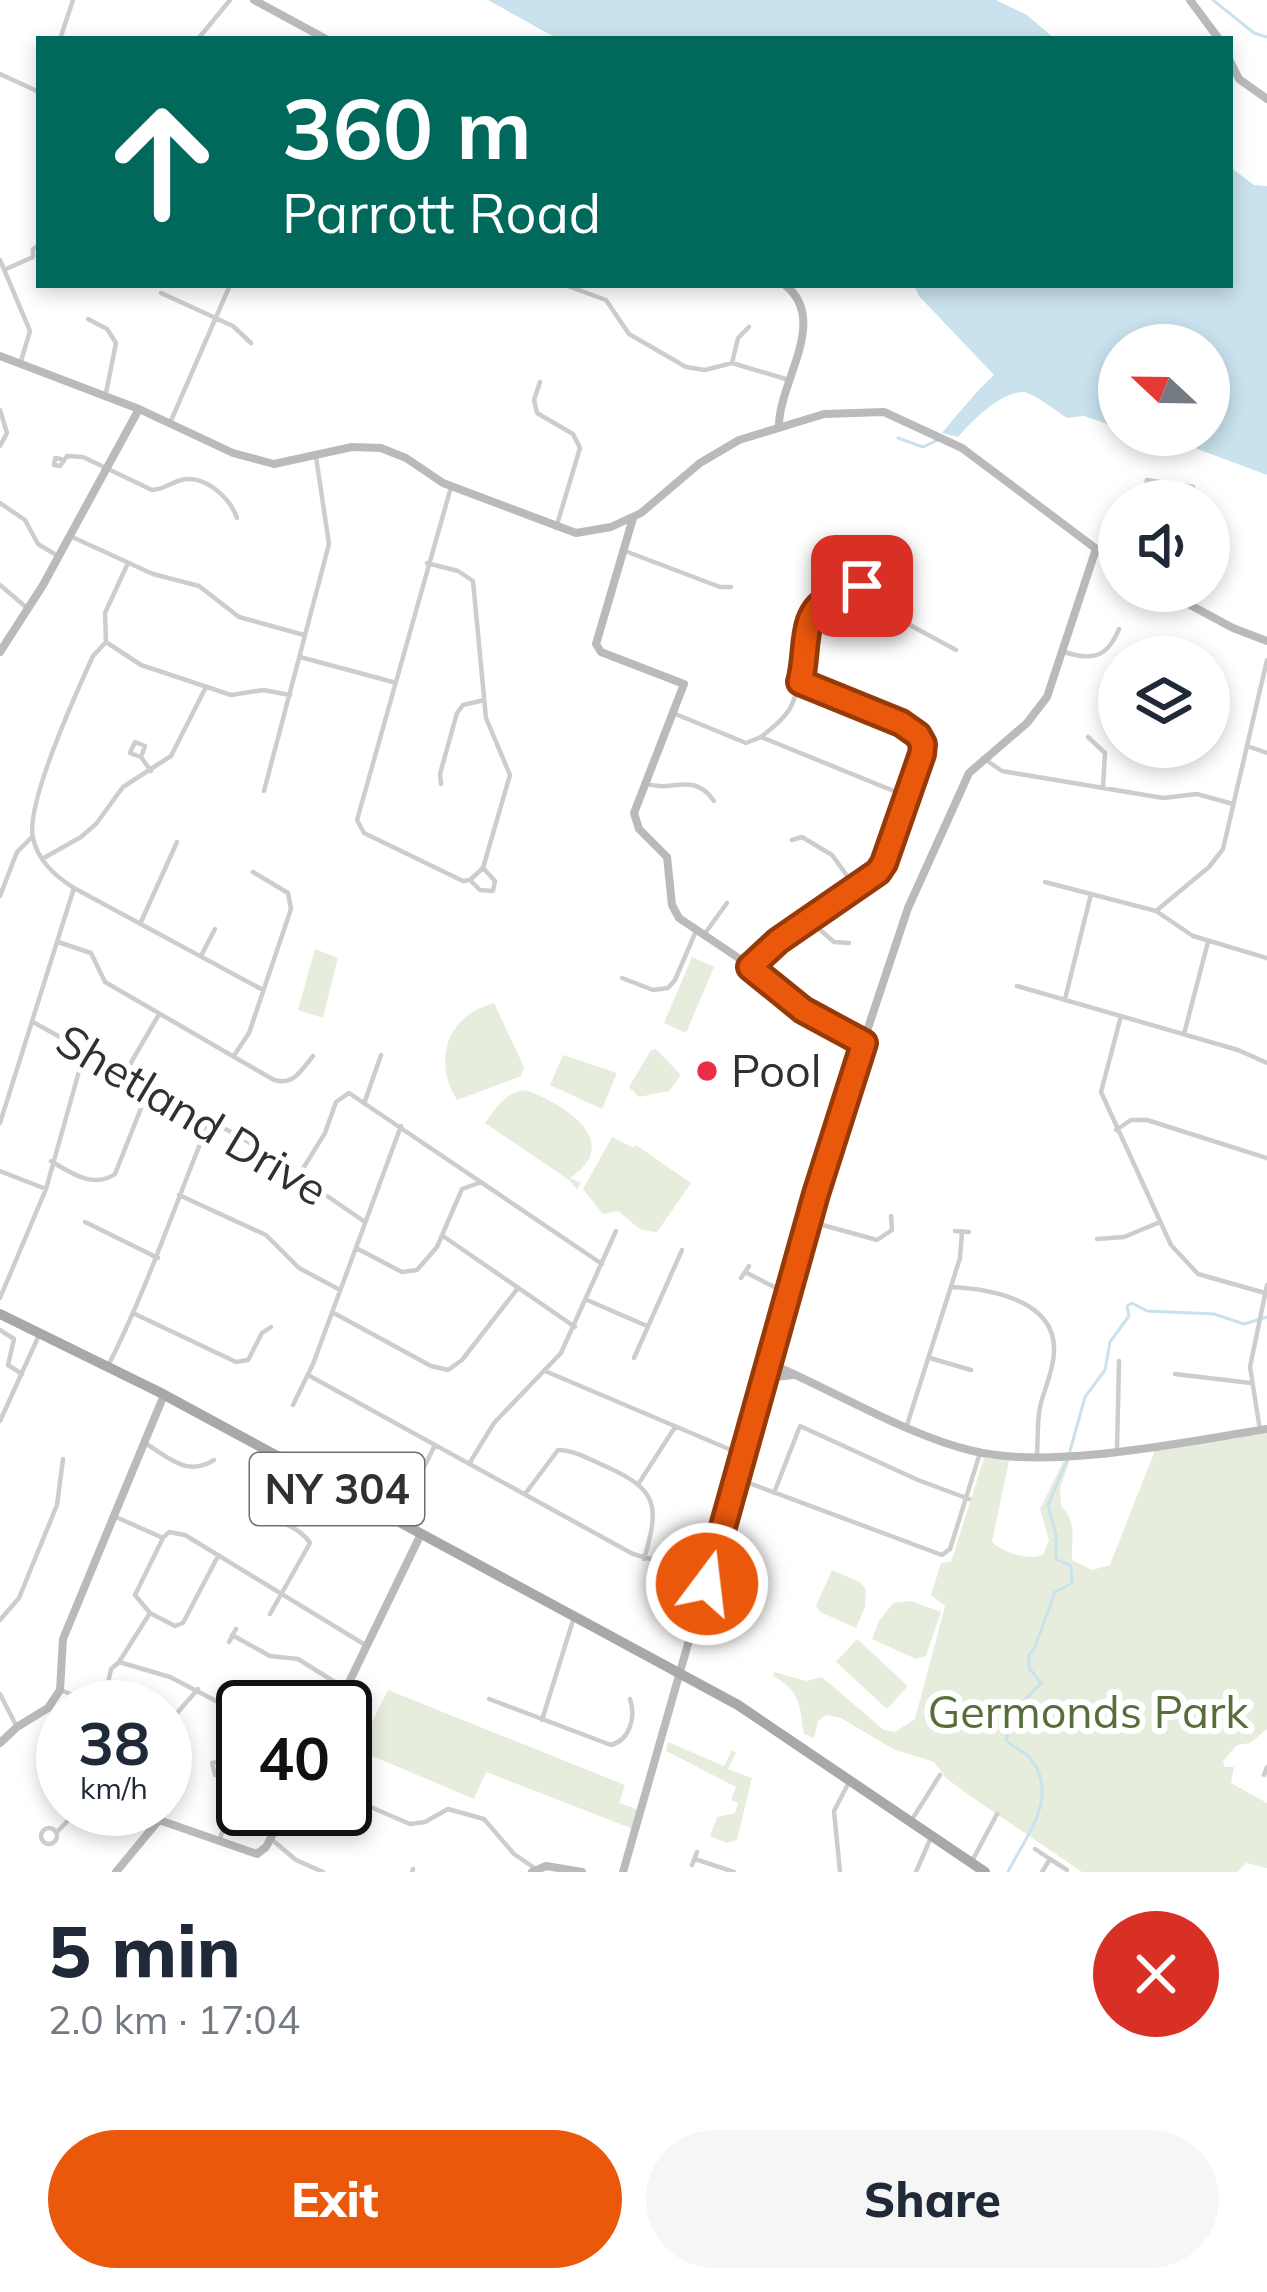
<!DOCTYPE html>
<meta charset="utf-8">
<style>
:root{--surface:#fff;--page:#f6f6f7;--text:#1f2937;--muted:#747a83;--accent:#ea580c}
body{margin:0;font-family:Mulish,sans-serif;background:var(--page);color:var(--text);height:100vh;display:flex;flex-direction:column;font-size:45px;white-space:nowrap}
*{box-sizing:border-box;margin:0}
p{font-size:39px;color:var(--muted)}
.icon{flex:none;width:66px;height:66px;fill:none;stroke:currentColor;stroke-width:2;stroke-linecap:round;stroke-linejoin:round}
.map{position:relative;height:1872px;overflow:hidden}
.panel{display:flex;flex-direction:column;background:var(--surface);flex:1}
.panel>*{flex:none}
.guide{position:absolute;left:36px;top:36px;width:1197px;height:252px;border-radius:0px;box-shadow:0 6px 18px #0003;background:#00695c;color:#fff;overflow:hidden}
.needle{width:78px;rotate:292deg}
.fabs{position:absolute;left:1098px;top:324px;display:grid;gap:24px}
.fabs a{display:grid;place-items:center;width:132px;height:132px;border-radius:50%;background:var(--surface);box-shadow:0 6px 18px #0003;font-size:60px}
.speed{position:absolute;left:36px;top:1680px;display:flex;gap:24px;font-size:60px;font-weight:700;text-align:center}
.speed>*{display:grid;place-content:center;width:156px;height:156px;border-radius:50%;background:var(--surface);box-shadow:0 6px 18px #0003;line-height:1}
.speed small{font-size:30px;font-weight:400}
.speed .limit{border:6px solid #111;border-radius:18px;background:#fff;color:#111}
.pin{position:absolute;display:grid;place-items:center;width:102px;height:102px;color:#fff;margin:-51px;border-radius:24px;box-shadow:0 6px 18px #0006}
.me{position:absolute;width:132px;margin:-66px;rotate:15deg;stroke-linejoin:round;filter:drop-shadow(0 0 9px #0008)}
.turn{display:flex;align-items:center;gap:42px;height:252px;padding:0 48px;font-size:54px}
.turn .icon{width:156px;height:156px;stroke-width:2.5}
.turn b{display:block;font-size:84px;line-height:102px}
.round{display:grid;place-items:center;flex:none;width:126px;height:126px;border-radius:63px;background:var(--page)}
.summary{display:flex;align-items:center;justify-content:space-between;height:204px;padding:0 48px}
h1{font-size:72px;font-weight:800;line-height:90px}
.primary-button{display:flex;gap:24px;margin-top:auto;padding:24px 48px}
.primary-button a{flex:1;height:138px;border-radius:72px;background:var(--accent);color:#fff;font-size:48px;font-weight:800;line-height:138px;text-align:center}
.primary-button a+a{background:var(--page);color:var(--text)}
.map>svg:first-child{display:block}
</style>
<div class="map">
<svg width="1267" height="1872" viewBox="0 0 1267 1872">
<rect width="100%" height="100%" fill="#fff"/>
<path fill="#e7eddd" d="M315,949l23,9 -15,60 -25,-8z
M692,957l22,10 -28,66 -22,-10z
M494,1003l30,64 -3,9 -64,24c-25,-41 -10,-84 37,-97z
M656,1049l25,26 -12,16 -30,6 -10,-10 22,-37z
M563,1055l54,18 -15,36 -52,-24z
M526,1090c40,15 98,52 44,88l11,5 -4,7 -8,-10 -84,-57c12,-16 20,-31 41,-33z
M612,1137l22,11 2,-3 55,38 -34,49 -16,-2 -23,-19 -15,3 -20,-25z
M1267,1433v296l-17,14 -13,2 -14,16 2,6h9l-3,16 36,20v65l-21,-5 -9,9h-155l-116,-79 -20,-15 -12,-16 -41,-13 -52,-31 -15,-3 -8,6 -4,17 -10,-4c-5,-28 -2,-42 -31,-58l1,-4 32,9 16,-4 62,53 11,2 20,-13 30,-113 -14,-11 10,-32 10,-1 33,-104 25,3 -17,81c10,10 37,19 51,13l6,-15 -9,-31 23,-47 7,-2 -10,28 1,18c17,17 10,32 11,54l20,10 18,-5 45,-115z
M832,1570l28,12 6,8 -1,17 -9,21 -36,-16 -4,-6z
M911,1601l30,11 -15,44 -10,3 -44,-20 7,-18 14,-18z
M857,1639l51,47 -21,23 -51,-47z
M388,1690l237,95 -6,18 20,7 -6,19 -147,-57 -12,27 -116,-49z
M668,1742l56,24 8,-16 4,3 -8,16 24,9 -15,62 -10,3 -17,-7 7,-19 18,-4 3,-10 -7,-3 5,-13 -70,-36z"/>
<path fill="#c9e2ee" d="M488,0h508l31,15 28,24h-497z
M1230,167l24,18 13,1v289l-107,-40h49v-90h-90v83l-35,-12 -17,2c-9,-6 -34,-25 -43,-26 -23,-1 -52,29 -66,45l-16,-4c17,-21 35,-42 52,-58l-75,-79 -5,-11h316z"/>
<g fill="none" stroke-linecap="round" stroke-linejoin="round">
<path stroke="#c9e2ee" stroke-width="3" d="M1213,0l41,33 13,4
M898,438l25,9 17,-8
M1070,1451l15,-54 20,-27 5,-28 19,-26 -2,-10 5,-3 15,8 67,3 30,10 23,-7
M1008,1872c17,-35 54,-77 21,-115 -8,-8 -16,-9 -23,-17l7,-28 28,-29 -12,-15v-13l6,-8 20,-55 17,-9 -1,-17 -15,-7v-25l-8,-29 19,-45"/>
<path stroke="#cdcdcd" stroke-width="4.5" d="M60,39l13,-39
M198,39l32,-39
M0,74l39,18
M39,151v9
M0,260l30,71 -9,30
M6,269l27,-12v-8l6,-4
M565,285l41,15 23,34 57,33 19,3 27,-7 57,17
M161,293l72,33 18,17
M88,319l19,10 9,14 -11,55
M732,363l6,-25 11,-11
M540,382l-6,18 3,13 36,21 7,14 -24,80
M0,410l7,23 -7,13
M170,423l60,-138
M61,459l-6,-1 -1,7 6,1 7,-10 16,1 69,33c13,-1 18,-7 29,-10 24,-6 49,18 56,38
M1143,501l4,-21 46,7
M0,503l25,17 13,24 20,12
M70,536l83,38 46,12 40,31 65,18
M625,551l95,36h11
M128,563l-23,50 1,29 35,23 90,30 32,-5 27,5
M427,563l31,8 15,10 13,137 24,57 -27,93 -13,12 -7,1 -99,-48 -7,-13 94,-333
M0,585l27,23
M859,603l4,-35
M106,642l-13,14c-16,35 -68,148 -60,182 5,23 22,38 41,50l189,102
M1064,652c28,9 43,6 55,-23
M300,657l93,25
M673,713l73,30 15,-6 145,59
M761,737c10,-8 21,-16 28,-27 21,-35 4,-94 42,-113l64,20 61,33
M1088,737l17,16 -2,35
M1250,747l17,6
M141,757l4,-11 -10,-4 -5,11 11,4 10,14
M983,758l19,13 161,27 34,-4 36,10
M644,783c27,11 49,-13 70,18
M441,784l-1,-10 17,-61 6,-8 21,-5
M264,791l65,-247 -13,-87
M792,840l10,-3 30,18 24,33
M42,859l39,-22 15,-13 27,-37 48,-31 35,-69
M470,880l10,10 13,1 2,-10 -11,-12
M1045,882l111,29 37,25 74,22
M0,896l17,-44 15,-15
M1156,911l53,-44 14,-18 44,-189
M809,920l25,22 15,1
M141,922l36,-80
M703,936l24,-33
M58,942l33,11 14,29 169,98c20,6 28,-11 39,-24
M201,956l14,-27
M750,967l28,-25 100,-70 44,-118 1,-10 -5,-9 -17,-12 -101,-41
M622,978l31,12 15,-2 7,-8 21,-49
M1017,986l221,64 29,13
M1065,999l26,-105
M1121,1016l-20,76 70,153 27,29 67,19
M33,1022l214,119 118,81
M1184,1034l24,-92
M235,1054l14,-21 42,-124 -3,-16 -35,-21
M125,1073l33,-57
M365,1101l16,-46
M0,1123l74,-235
M1116,1130l15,-10h16l120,38
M51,1161c20,12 42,28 64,13l34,-86
M0,1171l46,18
M299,1175l26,-42 11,-31 13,-9 253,171
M179,1195l87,40 33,33 41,22
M808,1221l69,19 15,-10 -1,-14
M85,1222l73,36
M955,1231l14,1
M443,1236l132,91
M1097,1239l27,-2 36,-15
M356,1248l46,24 15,-2 20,-23 25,-58 17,-6
M745,1272l43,22
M741,1278l8,-12
M952,1287c38,2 104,13 102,64 0,19 -10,38 -14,56 -3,15 -2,32 -3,48
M0,1298l46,-109 39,-139
M587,1300l60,26
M332,1312l99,54 17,4 14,-10 56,-72
M135,1314l101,48 12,-2 14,-27 9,-6
M0,1330l14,9 -6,26 14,9
M634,1358l48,-108
M930,1358l41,12
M108,1366c40,-79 67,-162 101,-244
M545,1371l198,84
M1175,1374l76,9
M308,1375l325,179 76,22
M293,1405l20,-41 88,-238
M0,1421l40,-88
M907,1425l53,-167 2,-26
M1260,1430l-10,-63 17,-82
M145,1443c24,15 42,34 69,17
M1117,1449l2,-88
M469,1464l25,-41 67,-70 55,-122
M423,1469l12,-24
M738,1479l204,76 8,-6 30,-96
M639,1483l36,-56
M774,1493l26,-67 118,54 51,19
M525,1494l33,-44c16,0 31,9 47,16 53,24 55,39 39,93
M116,1517l47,21
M163,1538l6,-6 16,3 182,111
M163,1538l-28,57 15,18 25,13 8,-3 34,-65
M270,1614l40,-71c-10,-17 -34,-19 -45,-35l18,-48
M0,1620l19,-22 38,-93 6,-46
M232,1635l38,21 28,3 48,30
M229,1642l7,-13
M119,1662l51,15 73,38
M63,1691l39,16
M0,1694l17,33
M489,1699l122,46c19,-5 25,-28 19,-46
M103,1707l8,-38 8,-7 31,-49
M542,1720l32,-103
M165,1727l33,-38
M1264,1775l3,-8
M345,1796l65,28 15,-2 23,-13 36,10 30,35 22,15
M911,1821l29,-46
M41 1836a8 8 0 1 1 16 0a8 8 0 1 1-16 0Z
M58,1831l21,-22
M271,1839l25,21 27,12
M219,1841l20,-54 -13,-16 -1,-10 -13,2 3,12 11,-4
M1035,1849l15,10
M695,1859l39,13
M971,1863l26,-49
M692,1865l5,-13
M412,1872l1,-3
M840,1872l-6,-61 14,-27
M916,1872l16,-37
M1042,1872l8,-13 17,11"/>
<path stroke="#bababa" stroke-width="8" d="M254,0l72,39
M1190,0l29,39
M1230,61l9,18 28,20
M0,356l139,53 94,44 41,11 78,-17 29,1 25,10 37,25 133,50 35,-6 30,-14 59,-50 39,-23 85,-26 60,-2 78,36 157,118
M779,427c-1,-44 51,-107 6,-142
M633,518l-37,126 5,8 83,32 -50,129 5,16 28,28 5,48 7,13 61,41 63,51 61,33
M1164,591l69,37 34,13
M0,652l43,-67 96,-176
M769,1363c64,27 139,73 204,88 80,19 211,-9 294,-22
M763,1385l12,-8 18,-2
M337,1707l84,-173
M0,1743l17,-16 31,-19 12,-18 3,-51 101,-244
M116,1872l43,-52 98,34 9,-7 20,-38
M532,1872l14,-6 36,6
M623,1872l214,-751 71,-213 61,-135 58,-50 20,-26 48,-145"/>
<path stroke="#a8a8a8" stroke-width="10" d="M0,1314l159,78 579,313 247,167"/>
</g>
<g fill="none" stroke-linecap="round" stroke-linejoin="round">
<defs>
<path id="route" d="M707,1584l109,-390 48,-151 -61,-33 -53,-43 28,-26 100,-69 6,-9 38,-109 1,-10 -5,-9 -17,-12 -101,-41c9,-31 -2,-68 31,-85l28,6 3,-17"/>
</defs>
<use href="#route" stroke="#983908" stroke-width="30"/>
<use href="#route" stroke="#ea580c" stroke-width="21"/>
</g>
<circle fill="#ec2d4a" stroke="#fff" stroke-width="4.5" cx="707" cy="1071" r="12"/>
<g text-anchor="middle" stroke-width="12" stroke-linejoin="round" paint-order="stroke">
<rect fill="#fff" stroke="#6e6e6e" stroke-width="3" x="250" y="1453" width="174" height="72" rx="9"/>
<g font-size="42" font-weight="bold" fill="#303030">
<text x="337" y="1504">NY 304</text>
</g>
<g font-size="45" fill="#303030" stroke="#fff" text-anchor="start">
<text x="731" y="1087">Pool</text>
</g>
<g font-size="45" fill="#303030" stroke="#fff">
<text transform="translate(192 1115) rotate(31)" y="16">Shetland Drive</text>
</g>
<g font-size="45" fill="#576e3b" stroke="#fff">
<text x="1088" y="1728">Germonds Park</text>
</g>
</g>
</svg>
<div class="fabs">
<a><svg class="needle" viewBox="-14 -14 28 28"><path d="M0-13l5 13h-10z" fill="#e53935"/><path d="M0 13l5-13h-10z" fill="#747a83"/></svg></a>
<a><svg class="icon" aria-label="sound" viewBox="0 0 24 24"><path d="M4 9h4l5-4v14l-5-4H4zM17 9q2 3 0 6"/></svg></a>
<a><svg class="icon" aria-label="layers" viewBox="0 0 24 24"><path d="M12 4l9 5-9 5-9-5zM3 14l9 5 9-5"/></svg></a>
</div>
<div class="speed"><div>38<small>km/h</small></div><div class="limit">40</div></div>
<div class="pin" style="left:862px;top:586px;background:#d93025"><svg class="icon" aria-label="arrive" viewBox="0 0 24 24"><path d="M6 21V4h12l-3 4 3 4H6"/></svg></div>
<svg class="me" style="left:707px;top:1584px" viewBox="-20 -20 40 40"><circle r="17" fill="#ea580c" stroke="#fff" stroke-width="3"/><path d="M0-11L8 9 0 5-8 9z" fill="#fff"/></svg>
<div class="guide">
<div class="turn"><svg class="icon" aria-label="ahead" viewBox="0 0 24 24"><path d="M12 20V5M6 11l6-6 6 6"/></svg><div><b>360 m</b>Parrott Road</div></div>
</div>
</div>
<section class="panel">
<div class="summary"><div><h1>5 min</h1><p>2.0 km · 17:04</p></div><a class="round" style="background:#d93025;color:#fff"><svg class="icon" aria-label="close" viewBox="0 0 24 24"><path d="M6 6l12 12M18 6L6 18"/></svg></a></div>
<div class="primary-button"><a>Exit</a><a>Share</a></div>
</section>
